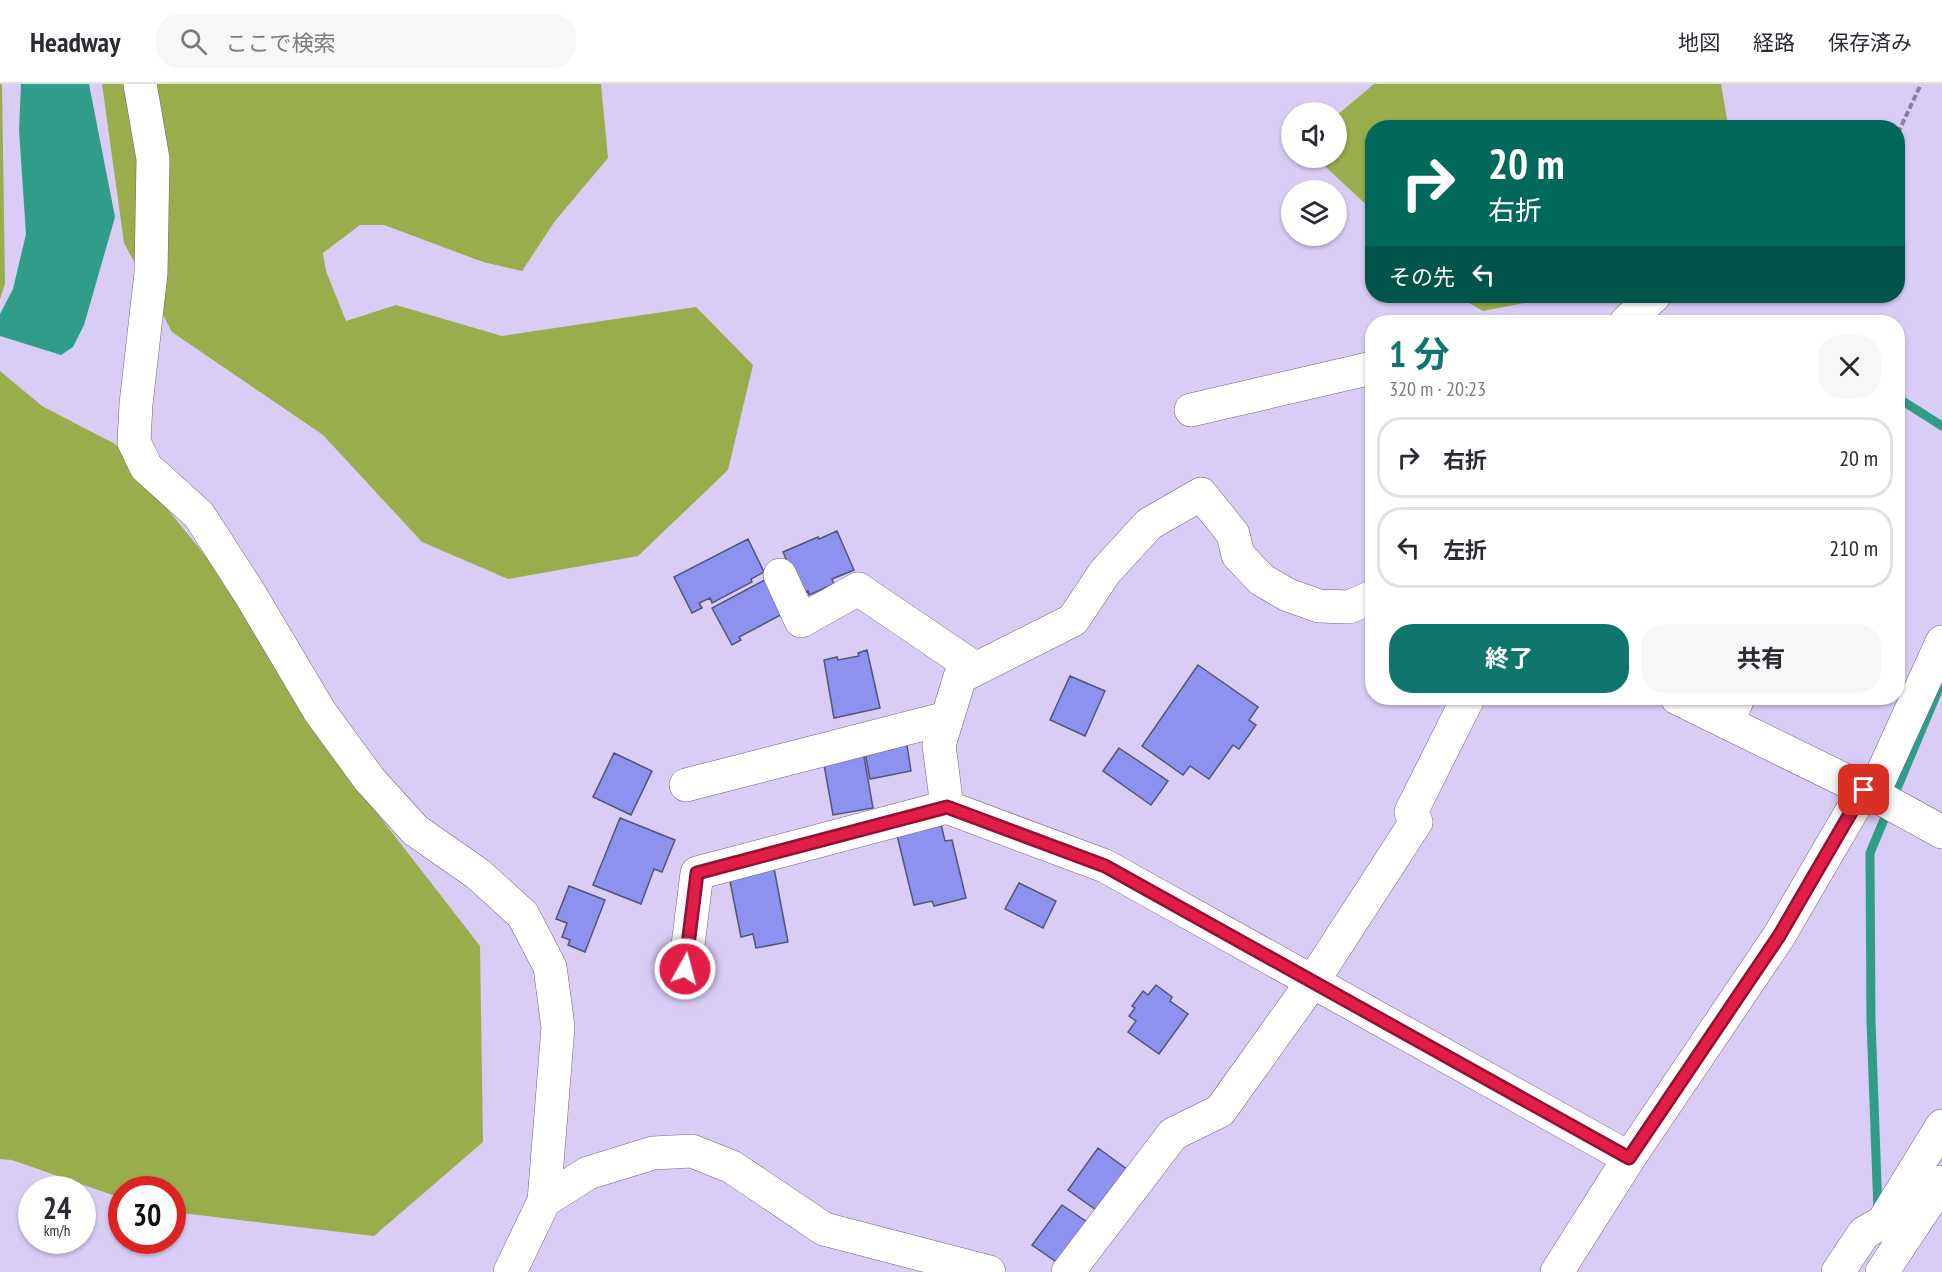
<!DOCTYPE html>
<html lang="ja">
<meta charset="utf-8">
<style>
:root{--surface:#fff;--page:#f7f7f7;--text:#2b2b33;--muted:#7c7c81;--line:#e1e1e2;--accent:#0f766e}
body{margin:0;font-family:"PT Sans Narrow","Noto Sans JP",sans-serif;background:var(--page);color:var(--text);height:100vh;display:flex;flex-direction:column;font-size:22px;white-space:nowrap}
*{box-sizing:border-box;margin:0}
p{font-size:20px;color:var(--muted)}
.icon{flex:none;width:33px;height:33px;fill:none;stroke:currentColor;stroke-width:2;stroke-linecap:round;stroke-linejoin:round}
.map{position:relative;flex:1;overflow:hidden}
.sheet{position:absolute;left:1365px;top:231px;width:540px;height:390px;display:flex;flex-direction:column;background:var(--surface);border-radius:24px;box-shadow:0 2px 4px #0004}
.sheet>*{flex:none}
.banner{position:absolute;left:1365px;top:36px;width:540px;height:183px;border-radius:24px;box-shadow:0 2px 4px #0004;background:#00695c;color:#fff;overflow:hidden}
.buttons{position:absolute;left:1281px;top:18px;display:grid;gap:12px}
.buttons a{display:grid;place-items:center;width:66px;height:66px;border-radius:50%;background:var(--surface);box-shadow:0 2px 4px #0004;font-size:30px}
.speed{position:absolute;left:18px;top:1092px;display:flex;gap:12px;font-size:30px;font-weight:700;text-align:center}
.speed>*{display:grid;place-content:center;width:78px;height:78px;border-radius:50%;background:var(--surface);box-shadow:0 2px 4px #0004;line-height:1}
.speed small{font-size:15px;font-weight:400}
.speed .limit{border:9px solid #d22;background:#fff;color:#111}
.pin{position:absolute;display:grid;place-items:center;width:51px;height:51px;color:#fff;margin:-26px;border-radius:12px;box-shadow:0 3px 9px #0006}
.me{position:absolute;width:66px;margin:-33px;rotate:7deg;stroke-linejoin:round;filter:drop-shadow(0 0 4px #0008)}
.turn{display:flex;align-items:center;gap:21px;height:126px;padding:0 24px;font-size:27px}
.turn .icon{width:78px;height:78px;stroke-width:2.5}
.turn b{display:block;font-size:42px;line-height:51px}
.then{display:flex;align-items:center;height:57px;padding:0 24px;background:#0003;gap:12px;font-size:22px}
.round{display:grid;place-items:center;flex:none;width:63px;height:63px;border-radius:24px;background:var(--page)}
.head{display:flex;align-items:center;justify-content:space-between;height:102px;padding:0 24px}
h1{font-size:36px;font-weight:700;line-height:45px;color:var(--accent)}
.primary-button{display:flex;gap:12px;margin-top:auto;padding:12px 24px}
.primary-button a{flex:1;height:69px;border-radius:24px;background:var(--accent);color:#fff;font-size:24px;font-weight:700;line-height:69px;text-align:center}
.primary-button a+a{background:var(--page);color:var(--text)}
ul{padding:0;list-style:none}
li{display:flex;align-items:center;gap:18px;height:81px;margin:0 12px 9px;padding:0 12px;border:3px solid var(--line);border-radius:24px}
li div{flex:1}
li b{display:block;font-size:22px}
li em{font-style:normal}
header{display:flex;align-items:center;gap:36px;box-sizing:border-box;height:84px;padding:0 30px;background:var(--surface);border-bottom:2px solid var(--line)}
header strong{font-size:28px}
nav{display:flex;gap:33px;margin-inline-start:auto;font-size:21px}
.search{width:420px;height:54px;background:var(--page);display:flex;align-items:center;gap:15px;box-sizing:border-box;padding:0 21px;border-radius:24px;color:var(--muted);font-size:22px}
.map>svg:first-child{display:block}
</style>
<header>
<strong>Headway</strong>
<div class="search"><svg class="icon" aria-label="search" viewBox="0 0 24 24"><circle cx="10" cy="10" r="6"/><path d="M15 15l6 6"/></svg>ここで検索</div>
<nav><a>地図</a><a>経路</a><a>保存済み</a></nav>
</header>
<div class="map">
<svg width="1942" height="1188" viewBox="0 0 1942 1188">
<rect width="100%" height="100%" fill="#d9cdf5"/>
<path fill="#99ad4c" d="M0,0h2l3,200 -5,15z
M102,0h499l7,74 -53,63 -33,50 -39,-9 -99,-37h-24l-37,28 3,18 20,50 50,-16 106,31 194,-29 57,58 -25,105 -90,86 -130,23 -86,-37 -99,-107 -151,-103 -48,-89z
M1374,0h347l7,41 -3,3h-353v82l-56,-52h20l1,-43z
M1457,212h96l-3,2 -67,13z
M0,287l42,35 73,38 113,140 90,153 162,209 3,196 -109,94 -201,-24 -1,-22h-50l-1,8 -109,-38 -12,-1z"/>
<path fill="#309c8a" d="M21,0h68l26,133 -31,108 -11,22 -12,8 -61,-19v-22l13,-25 13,-55 -7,-104z"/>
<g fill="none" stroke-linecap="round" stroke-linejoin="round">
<path stroke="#309c8a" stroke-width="9" d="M1898,314l44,28
M1878,1127l-7,-190 -1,-168 72,-172"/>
</g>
<path fill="#8c92ee" stroke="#515577" stroke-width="1.5" d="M837,447l17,39 -22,9 2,5 -25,11 -1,-4 -7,3 -18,-42 35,-15 1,2z
M748,455l16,33 -13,7 1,3 -40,21 -2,-5 -11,5 3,5 -10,5 -18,-36z
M774,491l18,34 -53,28 2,3 -9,5 -20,-37z
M867,566l13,58 -46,10 -10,-58 13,-3 1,3 21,-4 -1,-3z
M1198,581l60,42 -9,13 7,5 -17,24 -6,-4 -24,34 -19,-13 -7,9 -41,-29z
M1070,592l35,15 -20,45 -35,-16z
M906,655l5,32 -41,8 -6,-32z
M1119,664l49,33 -17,24 -48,-34z
M863,667l10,57 -40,7 -10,-56z
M614,669l38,18 -21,44 -38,-18z
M620,734l55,22 -13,32 -8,-3 -13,35 -48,-19z
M940,736l5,21 7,-1 14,58 -32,8 -2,-5 -18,4 -18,-74z
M774,784l14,74 -32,6 -3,-14 -12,3 -12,-61z
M1019,799l37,18 -13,27 -38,-19z
M569,802l36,14 -20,52 -17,-7 2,-5 -8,-3 5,-14 -11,-4z
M1156,901l16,12 -2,4 18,13 -29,40 -31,-22 8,-11 -7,-5 6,-8 -3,-2 11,-15 5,4z
M1098,1064l30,22 -29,42 -31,-22z
M1062,1121l25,17 -29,41 -26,-18z"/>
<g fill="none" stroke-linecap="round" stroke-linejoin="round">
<defs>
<path id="minor" d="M140,0l13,75 -2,114 -15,131 -2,38 12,25 53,48 51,79 70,118 49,67 46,51 63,44 45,41 27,52 8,60 -14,174
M1626,238l28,-26
M1191,326l181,-42
M780,491l21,46 57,-32 118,80
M1677,614l196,96 69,38
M1728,638l10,-24
M686,701l261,-67
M1873,710l69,-152
M947,723l-8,-62 21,-68 113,-57 32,-48 44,-48 52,-30 32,40 5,21 24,25 26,15 31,11 30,1 23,-10
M685,885l12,-96 250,-66 158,59 524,292
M510,1188l34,-71 44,-28 65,-20 39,-2 40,16 92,62 165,43
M1068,1188l105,-138 47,-23 93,-130 103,-159 -5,-10 57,-114
M1557,1188l72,-114 150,-222 85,-146
M1838,1188l26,-39 19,-11 59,-96
M1882,1188l60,-90"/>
</defs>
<use href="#minor" stroke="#6f6487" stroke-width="34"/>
<path stroke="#877f9b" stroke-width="4" stroke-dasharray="6 3" stroke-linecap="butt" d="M1898,49l23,-49"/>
<use href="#minor" stroke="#fff" stroke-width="33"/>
</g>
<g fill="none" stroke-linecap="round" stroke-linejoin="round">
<defs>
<path id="route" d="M685,885l12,-96 250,-66 158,59 524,292 150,-222 85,-146"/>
</defs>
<use href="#route" stroke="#92132f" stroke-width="15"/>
<use href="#route" stroke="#e11d48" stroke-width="10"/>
</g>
</svg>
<div class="buttons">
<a><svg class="icon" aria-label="sound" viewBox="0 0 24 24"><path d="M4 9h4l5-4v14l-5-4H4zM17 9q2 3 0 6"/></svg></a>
<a><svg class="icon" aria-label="layers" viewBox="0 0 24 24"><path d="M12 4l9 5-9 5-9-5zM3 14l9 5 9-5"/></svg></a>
</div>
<div class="speed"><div>24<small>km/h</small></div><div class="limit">30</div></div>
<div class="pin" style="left:1864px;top:706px;background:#d93025"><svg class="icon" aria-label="arrive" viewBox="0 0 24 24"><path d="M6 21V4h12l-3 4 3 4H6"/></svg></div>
<svg class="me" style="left:685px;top:885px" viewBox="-20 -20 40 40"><circle r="17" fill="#e11d48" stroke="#fff" stroke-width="3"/><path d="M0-11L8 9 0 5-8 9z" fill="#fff"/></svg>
<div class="banner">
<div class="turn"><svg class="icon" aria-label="right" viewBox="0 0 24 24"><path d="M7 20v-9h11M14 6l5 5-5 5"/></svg><div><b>20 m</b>右折</div></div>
<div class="then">その先<svg class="icon" aria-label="left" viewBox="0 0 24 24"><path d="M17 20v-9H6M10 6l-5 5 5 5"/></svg></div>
</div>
<section class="sheet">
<div class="head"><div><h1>1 分</h1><p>320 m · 20:23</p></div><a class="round"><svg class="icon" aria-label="close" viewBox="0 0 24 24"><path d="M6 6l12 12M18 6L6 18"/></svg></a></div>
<ul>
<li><svg class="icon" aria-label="right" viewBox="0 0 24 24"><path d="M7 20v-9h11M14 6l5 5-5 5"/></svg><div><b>右折</b></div><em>20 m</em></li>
<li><svg class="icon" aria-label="left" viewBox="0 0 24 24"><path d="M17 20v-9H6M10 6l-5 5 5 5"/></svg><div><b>左折</b></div><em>210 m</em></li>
</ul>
<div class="primary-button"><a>終了</a><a>共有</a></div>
</section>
</div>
